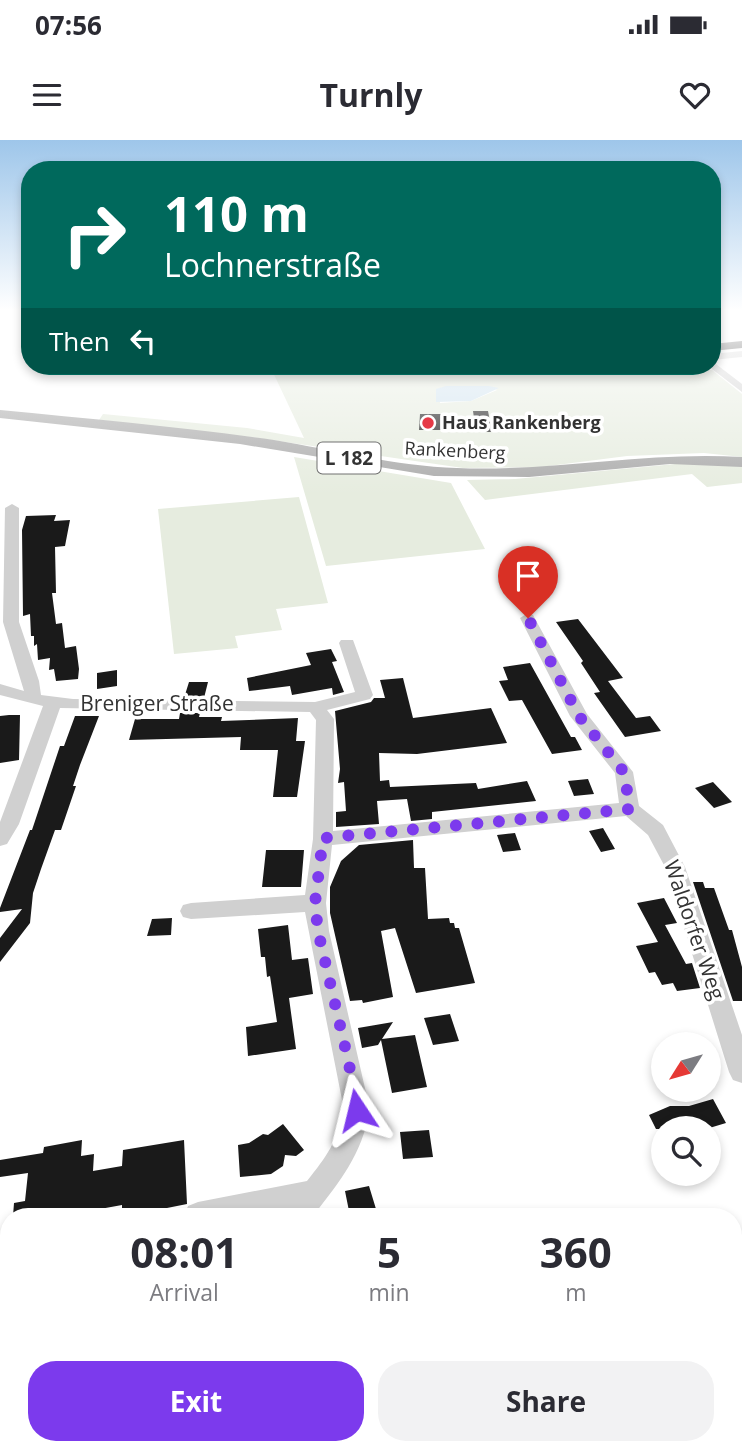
<!DOCTYPE html>
<meta charset="utf-8">
<style>
:root{--surface:#fff;--page:#f2f2f3;--text:#2b2b33;--muted:#7c7c81;--accent:#7c3aed}
body{margin:0;font-family:"Open Sans",sans-serif;background:var(--page);color:var(--text);height:100vh;display:flex;flex-direction:column;font-size:26px;white-space:nowrap}
*{box-sizing:border-box;margin:0}
p{font-size:23px;color:var(--muted)}
.icon{flex:none;width:38px;height:38px;fill:none;stroke:currentColor;stroke-width:2;stroke-linecap:round;stroke-linejoin:round}
.map{position:relative;flex:1;overflow:hidden}
.details{position:absolute;left:0px;top:1068px;width:742px;height:247px;display:flex;flex-direction:column;background:var(--surface);border-radius:28px 28px 0 0;box-shadow:0 4px 10px #0003}
.details>*{flex:none}
.top-card{position:absolute;left:21px;top:21px;width:700px;height:214px;border-radius:28px;box-shadow:0 4px 10px #0003;background:#00695c;color:#fff;overflow:hidden}
.needle{width:46px;rotate:233deg}
.tools{position:absolute;left:651px;top:892px;display:grid;gap:14px}
.tools a{display:grid;place-items:center;width:70px;height:70px;border-radius:50%;background:var(--surface);box-shadow:0 4px 10px #0003;font-size:35px}
.pin{position:absolute;display:grid;place-items:center;width:60px;height:60px;color:#fff;margin:-72px -30px;border-radius:50% 50% 50% 0;rotate:-45deg;box-shadow:0 0 7px #0007}
.pin .icon{rotate:45deg}
.me{position:absolute;width:77px;margin:-38px;rotate:350deg;stroke-linejoin:round;filter:drop-shadow(0 0 5px #0008)}
.turn{display:flex;align-items:center;gap:24px;height:147px;padding:0 28px;font-size:32px}
.turn .icon{width:91px;height:91px;stroke-width:2.5}
.turn b{display:block;font-size:49px;line-height:60px}
.then{display:flex;align-items:center;height:66px;padding:0 28px;background:#0003;gap:14px;font-size:26px}
.eta{display:flex;justify-content:space-evenly;align-items:center;height:119px;text-align:center}
.eta b{font-size:42px;font-weight:700;line-height:49px}
.action{display:flex;gap:14px;margin-top:auto;padding:14px 28px}
.action a{flex:1;height:80px;border-radius:28px;background:var(--accent);color:#fff;font-size:28px;font-weight:700;line-height:80px;text-align:center}
.action a+a{background:var(--page);color:var(--text)}
.status{display:flex;justify-content:space-between;align-items:center;height:49px;padding:0 35px;background:var(--surface);direction:ltr}
.status svg{height:19px;fill:currentColor}
header{display:flex;justify-content:space-between;align-items:center;height:91px;padding:0 28px;background:var(--surface);font-size:32px;font-weight:700}
.map>svg:first-child{display:block}
</style>
<div class="status"><b>07:56</b><svg viewBox="0 0 49 12"><path d="M0 12V9h3v3zM5 12V6h3v6zM10 12V3h3v9zM15 12V0h3v12zM26 1h20v11H26zM47 4h2v5h-2z"/></svg></div>
<header><svg class="icon" aria-label="menu" viewBox="0 0 24 24"><path d="M4 6h16M4 12h16M4 18h16"/></svg>Turnly<svg class="icon" aria-label="heart" viewBox="0 0 24 24"><path d="M12 20l-8-8c-3-5 5-10 8-4 3-6 11-1 8 4z"/></svg></header>
<div class="map">
<svg width="742" height="1314" viewBox="0 0 742 1314">
<rect width="100%" height="100%" fill="#fff"/>
<path fill="#e6ecdf" fill-rule="evenodd" d="M270,226h356l3,3 83,1 30,24v63l-38,-4 -77,3 -86,11 -78,1 -213,-31 -151,-17 4,-6 144,14 57,10zM489,246l8,4 -26,11 -31,2v-15z
M294,317l157,26 34,66 -159,17z
M686,323l56,2v18l-35,4 -15,-13 -207,26 -18,-20 48,-1z
M299,357l29,106 -52,6 6,21 -47,6 3,12 -64,6 -16,-145z"/>
<path fill="#cfe2ee" d="M446,246h43l10,2 -28,13 -35,1v-13z"/>
<path fill="#1a1a1a" d="M742,201v7l-30,3v-7z
M473,271h15l4,21h-16z
M420,274h21l1,16h-23z
M56,375l-2,6 16,-1 -5,26 -10,1 1,46h-4l4,31 6,-1 3,25 11,-2 3,23 -1,10 -22,2 -2,-12 -5,1 1,-12 -12,2 -1,-16 -3,2v-10h-3l-1,-22 -7,2 -1,-86 4,-14z
M578,479l45,59 -15,3 28,37 14,-2 11,15 -36,6 -31,-44 6,-1 -19,-29 2,-2 -27,-39z
M331,509l6,12 -5,1 12,30 -11,3 -1,-7 -40,7 -2,-9 -41,5 -2,-13 64,-13 -5,-12z
M530,523l41,74h4l7,13 -30,4 -30,-54 -13,1 -10,-20 9,-1 -5,-13z
M117,530v16l-20,3v-16z
M403,538l10,40 78,-10 16,35 -90,11 -38,-1 1,28 9,-1 1,7 86,-4 2,6 49,-8 9,20 -104,11v7l-21,2 -4,-22 -30,2 2,23 -43,3v-15l10,-1 -2,-29 -6,1 2,-14 -5,-58 36,-9 3,-4h11l-5,-18z
M189,542h19l-4,16h-20z
M180,573h20l-1,4h23l-1,4 77,-3 -2,23h9l-8,56h-24l5,-47h-38l1,-13 -112,3 6,-21h44z
M9,575h11l-1,45 -19,3v-47z
M75,576h24l-19,49 -7,21h3l-15,44h-6l-14,39 -8,24 -3,30 -30,39v-24l22,-29 -22,3v-4l30,-78h2l28,-84h4z
M588,639l6,15 -20,2 -6,-15z
M713,642l19,20 -18,6 -19,-20z
M603,688l12,21 -14,3 -12,-21z
M515,693l6,17 -18,2 -6,-17z
M413,700l1,28h11l3,51 21,-1 1,5h4l1,5h4l16,55 -59,10 -21,-65 -14,3 12,66 -30,6 -1,-3 -12,1 -20,-88v-26l11,-26 18,-16z
M266,710h38l-3,37h-39z
M693,742h10l2,6h9l15,42h3l10,37v34h-9z
M664,758l13,25 -12,2 21,39 6,-1 8,25 -23,3 -4,-8 -11,2 -7,-13 -6,1 -13,-27 22,-4 -21,-39z
M172,778l-1,17 -24,1 5,-17z
M288,785l4,35 16,-2 5,36 -24,4 7,51 -48,7 -2,-29 31,-5 -7,-46 -3,1 -2,-20h-4l-3,-28z
M450,874l9,27 -26,4 -9,-27z
M393,882l-11,17 33,-4 12,52 -35,6 -11,-53 -3,5 -16,3 -4,-20z
M713,959l13,24 -20,6h-50l-7,-14 21,-9h19z
M283,984l21,26 -8,6 -11,-1 -2,11 -12,8 -31,3 -2,-32 11,-2 14,-9 5,1z
M429,990l4,27 -30,2 -3,-27z
M82,1000l-1,16 13,-2 -1,17 29,-5 1,-16 61,-10 3,64 -60,12h-5v-11l-44,8v3h-65l1,-13 11,-2 3,-28 -28,4v-17l43,-7 1,-6z
M369,1046l7,23 -13,3 1,4h-14l-5,-25z"/>
<g fill="none" stroke-linecap="round" stroke-linejoin="round">
<path fill="#d0d0d0" fill-rule="evenodd" d="M742,211v6l-30,3v-6z
M712,221l30,23v8l-34,-26h4z
M12,364l7,4v114l20,59 2,14 32,4 242,3 40,-10 -16,-49 2,-3h12l20,55 -3,4 -43,11 7,9 -1,112 286,-28 -4,-30 -45,-57 -50,-98 8,-5 5,2 54,99 46,58 6,34 24,19 22,42 57,168v48l-9,-3 -4,-8 -64,-205 -17,-32 -22,-19 -294,29 -6,58 3,28 41,179c-9,46 -29,70 -57,106h-31l1,-3 -16,3h-83l4,-10 10,-4 109,-21c20,-25 30,-39 37,-71l-39,-198 -114,7 -8,-2 -3,-6 3,-6 8,-2 114,-8 8,-56 3,-119 -6,-8 -250,-4 -41,116 -12,20 -7,2v-24l43,-116 -43,-11v-11l24,7 -21,-69 2,-114z
M9,1101v29l-9,1v-28z
M229,1306h32l3,8h-34z"/>
<path fill="#ababab" fill-rule="evenodd" d="M0,270c91,9 183,17 274,30 61,10 121,26 183,28 95,4 189,-17 285,-11v10l-72,-3 -141,13 -95,-1 -194,-32 -240,-26z"/>
</g>
<linearGradient id="sky" x2="0" y2="1"><stop stop-color="#9ec6ea"/><stop offset="0.48" stop-color="#fff"/><stop offset="1" stop-color="#fff" stop-opacity="0"/></linearGradient>
<rect width="742" height="355" fill="url(#sky)"/>
<g fill="none" stroke-linecap="round" stroke-linejoin="round">
<path stroke="#7c3aed" stroke-width="12" stroke-dasharray="0 21.6" d="M357,970l-8,-46 -31,-133 -3,-28 8,-65 307,-29 -6,-37 -45,-56 -51,-98"/>
</g>
<circle fill="#e63946" stroke="#fff" stroke-width="2.5" cx="428" cy="283" r="7"/>
<g text-anchor="middle" stroke-width="7" stroke-linejoin="round" paint-order="stroke">
<g font-size="18" font-weight="bold" fill="#333" stroke="#fff" text-anchor="start">
<text x="442" y="289">Haus Rankenberg</text>
</g>
<g font-size="18" fill="#333" stroke="#fff">
<text transform="translate(455 311) rotate(3)" y="6">Rankenberg</text>
</g>
<rect fill="#fff" stroke="#707070" stroke-width="2" x="317.5" y="302.5" width="63" height="31" rx="5"/>
<g font-size="19" font-weight="bold" fill="#333">
<text x="349" y="325">L 182</text>
</g>
<g font-size="21" fill="#333" stroke="#fff">
<text x="157" y="571">Breniger Straße</text>
<text transform="translate(694 790) rotate(71)" y="7">Waldorfer Weg</text>
</g>
</g>
</svg>
<div class="tools">
<a><svg class="needle" viewBox="-14 -14 28 28"><path d="M0-13l5 13h-10z" fill="#e53935"/><path d="M0 13l5-13h-10z" fill="#7c7c81"/></svg></a>
<a><svg class="icon" aria-label="search" viewBox="0 0 24 24"><circle cx="10" cy="10" r="6"/><path d="M15 15l6 6"/></svg></a>
</div>
<div class="pin" style="left:528px;top:478px;background:#d93025"><svg class="icon" aria-label="arrive" viewBox="0 0 24 24"><path d="M6 21V4h12l-3 4 3 4H6"/></svg></div>
<svg class="me" style="left:357px;top:970px" viewBox="-20 -20 40 40"><path d="M0-17L14 15 0 8-14 15z" fill="#7c3aed" stroke="#fff" stroke-width="4"/></svg>
<div class="top-card">
<div class="turn"><svg class="icon" aria-label="right" viewBox="0 0 24 24"><path d="M7 20v-9h11M14 6l5 5-5 5"/></svg><div><b>110 m</b>Lochnerstraße</div></div>
<div class="then">Then<svg class="icon" aria-label="left" viewBox="0 0 24 24"><path d="M17 20v-9H6M10 6l-5 5 5 5"/></svg></div>
</div>
<section class="details">
<div class="eta">
<div><b>08:01</b><p>Arrival</p></div>
<div><b>5</b><p>min</p></div>
<div><b>360</b><p>m</p></div>
</div>
<div class="action"><a>Exit</a><a>Share</a></div>
</section>
</div>
